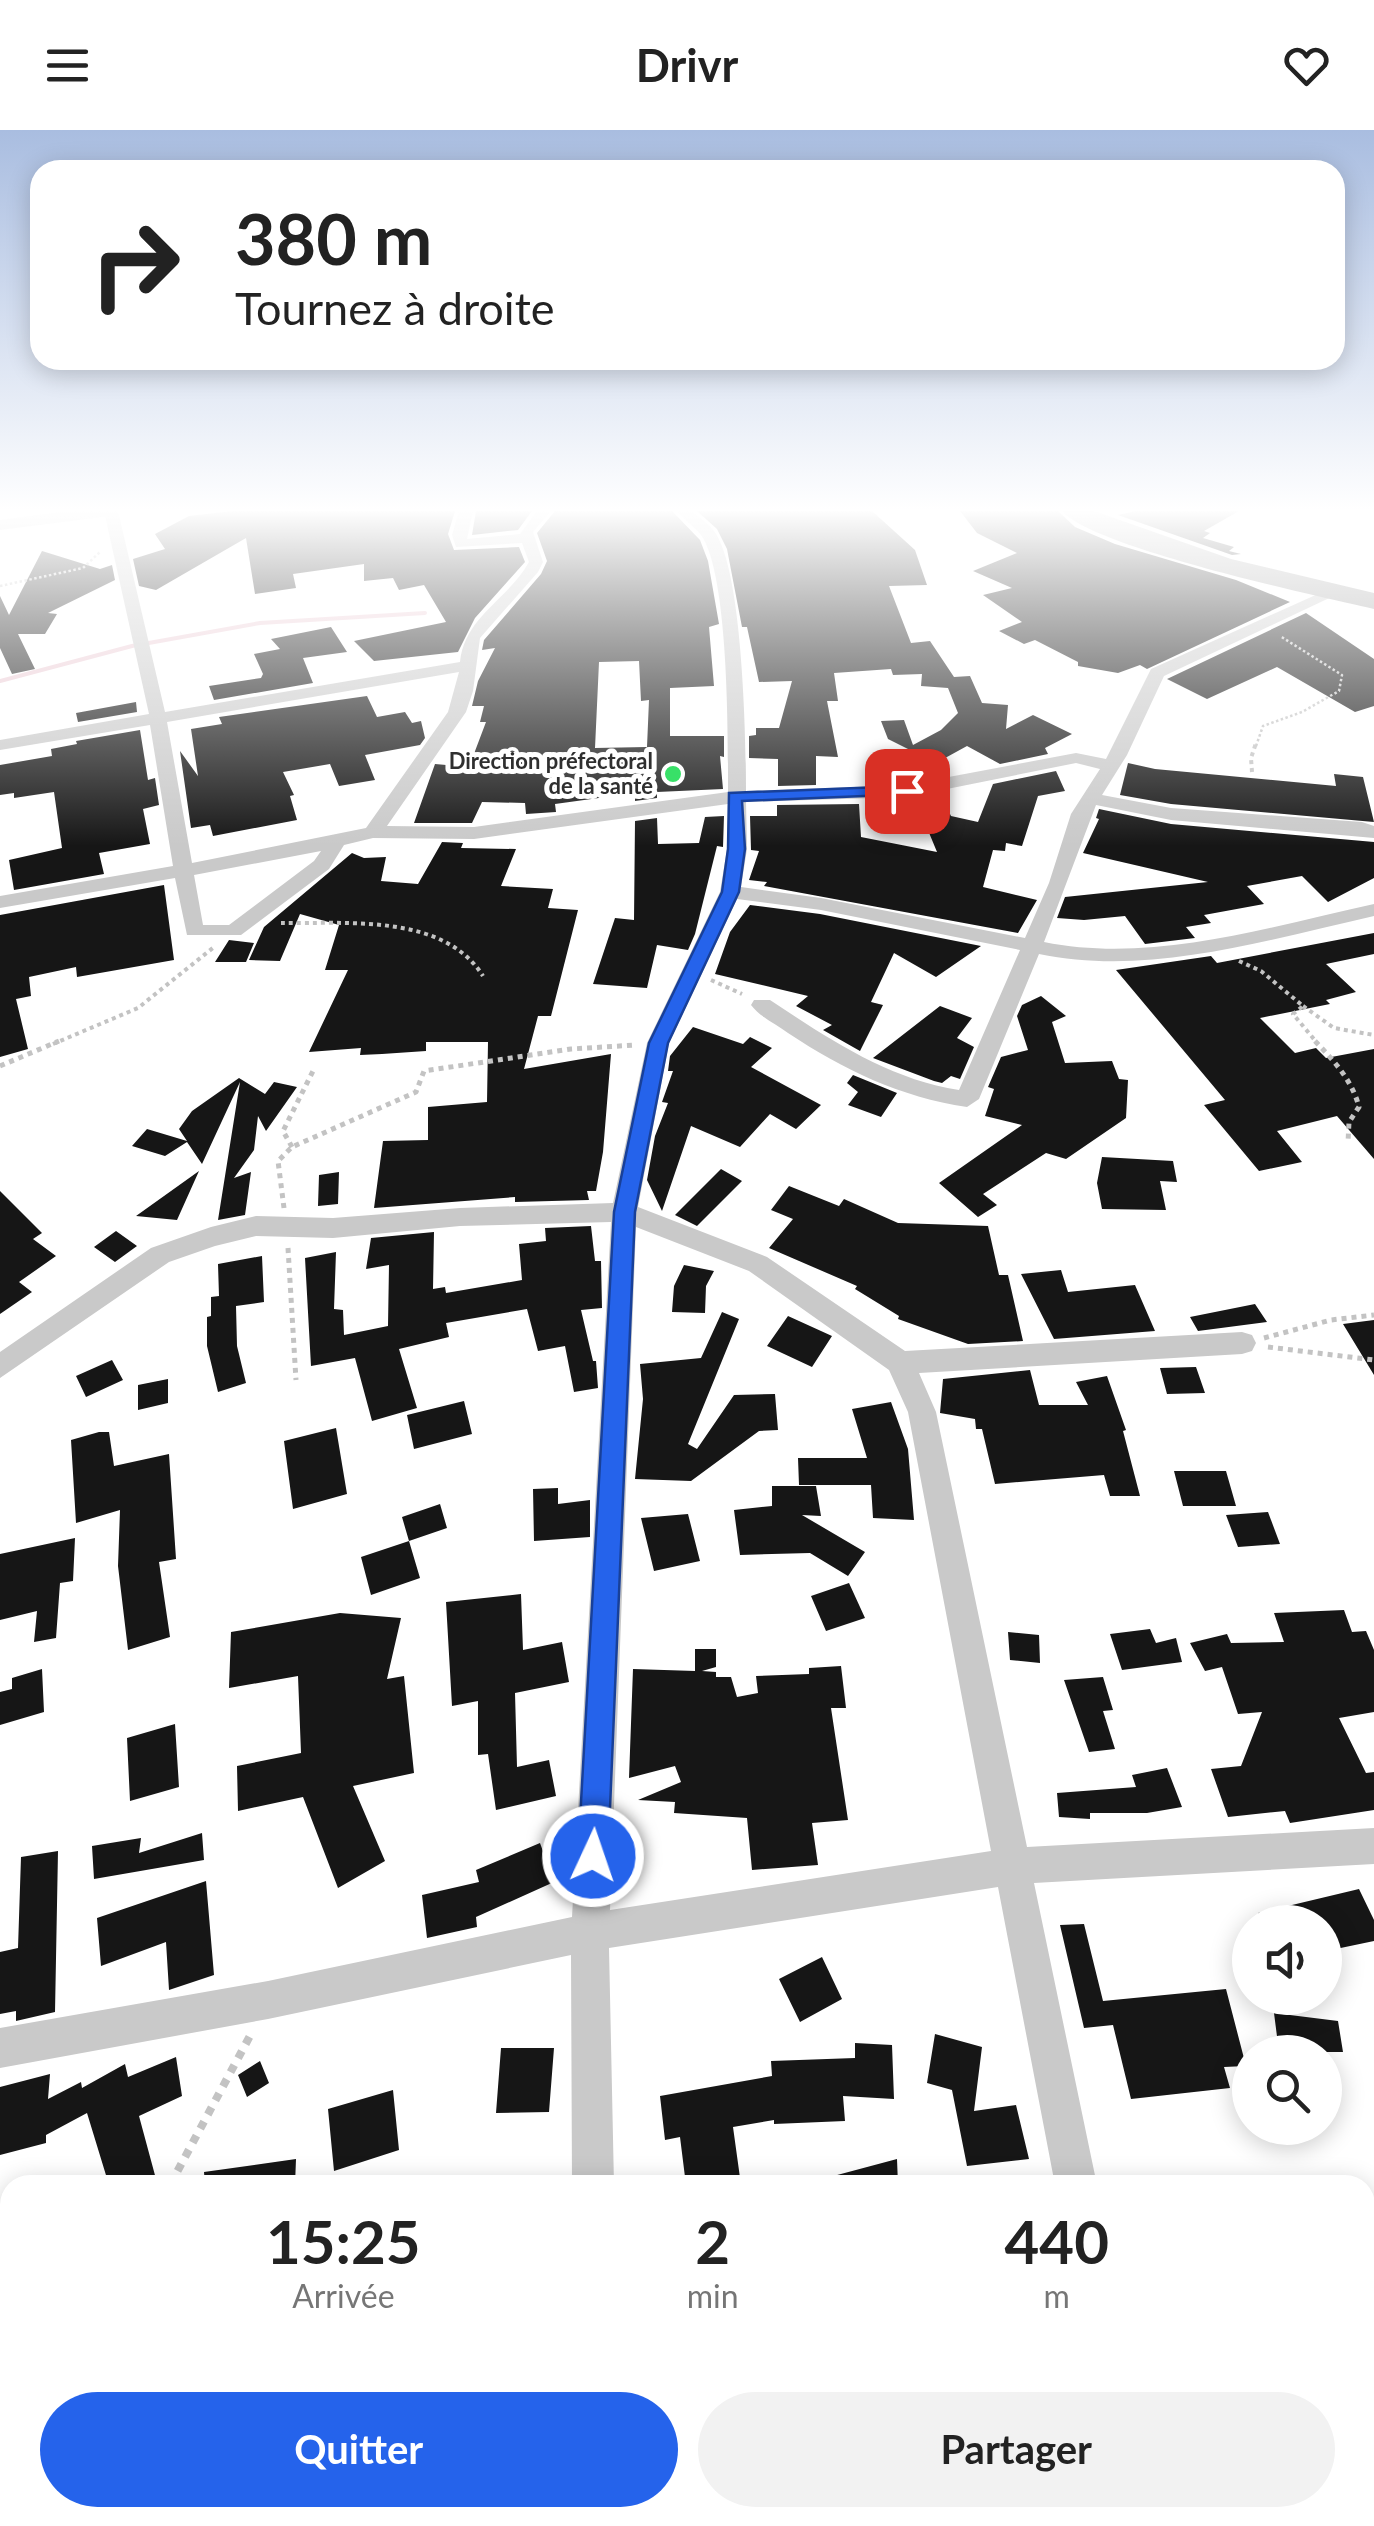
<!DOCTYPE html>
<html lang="fr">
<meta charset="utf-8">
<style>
:root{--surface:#fff;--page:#f2f2f2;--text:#222;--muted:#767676;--accent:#2563eb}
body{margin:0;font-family:Lato,sans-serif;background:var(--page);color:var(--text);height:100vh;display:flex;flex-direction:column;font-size:38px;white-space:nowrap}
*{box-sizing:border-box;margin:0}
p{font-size:32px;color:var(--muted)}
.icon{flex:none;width:55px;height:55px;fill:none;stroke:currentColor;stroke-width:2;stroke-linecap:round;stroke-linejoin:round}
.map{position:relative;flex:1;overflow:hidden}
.panel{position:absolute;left:0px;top:2045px;width:1375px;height:352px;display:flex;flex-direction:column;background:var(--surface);border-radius:30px 30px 0 0;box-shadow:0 5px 25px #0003}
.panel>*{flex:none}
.top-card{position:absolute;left:30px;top:30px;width:1315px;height:210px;border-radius:30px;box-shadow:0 5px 25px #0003;background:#fff;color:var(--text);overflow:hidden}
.fabs{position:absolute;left:1232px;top:1775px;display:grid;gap:20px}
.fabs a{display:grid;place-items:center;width:110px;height:110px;border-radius:50%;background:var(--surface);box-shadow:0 5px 25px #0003;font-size:50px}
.pin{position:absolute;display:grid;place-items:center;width:85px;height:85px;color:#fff;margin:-42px;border-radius:20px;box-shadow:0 5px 15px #0006}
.me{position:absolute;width:110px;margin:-55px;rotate:3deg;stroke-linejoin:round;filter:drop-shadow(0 0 8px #0008)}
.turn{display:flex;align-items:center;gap:35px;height:210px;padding:0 40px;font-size:45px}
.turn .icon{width:130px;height:130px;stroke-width:2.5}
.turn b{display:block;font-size:70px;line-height:85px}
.eta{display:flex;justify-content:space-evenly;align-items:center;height:170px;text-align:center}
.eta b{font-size:60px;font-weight:700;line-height:70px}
.primary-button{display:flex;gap:20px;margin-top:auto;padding:20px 40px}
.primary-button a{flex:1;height:115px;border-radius:60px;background:var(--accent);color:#fff;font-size:40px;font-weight:700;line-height:115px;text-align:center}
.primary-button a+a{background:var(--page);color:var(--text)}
header{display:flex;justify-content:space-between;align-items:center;height:130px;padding:0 40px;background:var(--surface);font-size:45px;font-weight:700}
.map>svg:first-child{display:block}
</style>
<header><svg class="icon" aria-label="menu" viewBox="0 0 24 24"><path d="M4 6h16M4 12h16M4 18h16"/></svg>Drivr<svg class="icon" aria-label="heart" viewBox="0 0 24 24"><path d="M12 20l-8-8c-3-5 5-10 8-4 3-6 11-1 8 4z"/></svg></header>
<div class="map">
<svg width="1374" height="2396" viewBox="0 0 1374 2396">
<rect width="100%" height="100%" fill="#fff"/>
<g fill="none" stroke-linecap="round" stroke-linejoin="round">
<path stroke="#ebcad3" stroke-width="4" d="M0,551l132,-35 128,-23 165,-10"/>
<path stroke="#ebcad3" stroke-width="11" d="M194,2396l9,-8"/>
</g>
<path fill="#161616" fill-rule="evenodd" d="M233,381h222l-7,23 6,16 65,-3 6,15 -50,56 -17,34 -84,9 -20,-20 92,-19 -22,-37 -25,5 -6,-12 -29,3v-17l-71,10 3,14 -41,6 -9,-56 -90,52 -17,-4 -6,-27 32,-10 -10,-15 34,-18z
M476,381h56l-14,19 -46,5z
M555,381h117l28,29 8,21 11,63 -10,3 5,59 -44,2v48h54v21l-4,-1 3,33 -66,3v6l-22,3v-8l-80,11 1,8 -30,2 -1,-11 -43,-1 -10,21h-58l21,-59 34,3 17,-45h-6l4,-16h-12l6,-25 17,-33 -13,2 2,-10 57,-66 6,-13 -10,-28zM639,531l2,40 8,-1 -2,47 -52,1 4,-86z
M697,381h175l43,39 12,35 -38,1 22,57 19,-2 24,36 16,-1 12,27 26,2 -2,24 27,-14 39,19 -27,14 3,6 -48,10 -33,-18 -31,17 -48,-24 -7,-18 23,-1 9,25 28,-15 17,-17 -10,-25 -27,-2 1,-12 -29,1 -2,-6 -57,4 4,28h-11l11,56 -22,-1v29l-38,1v-27l-29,-1v-22l7,-1v-7h23l13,-47 -33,1 -12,-55h-5l-15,-78 -10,-20z
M960,381h98l17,16 40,17 121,36 54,22 -143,67 -7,-4 -22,8 -40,-7v-4l-43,-22 -11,4 -25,-13 23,-9 -39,-27 29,-7 -39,-17 44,-18 -40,-20z
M1135,381h104l-35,20 6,2 -7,5 31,9 -5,4 12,3 -9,1 -114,-40z
M42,421l58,18 12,-4 3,15 -67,33 9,1 -12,20h-27l17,35 -23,5 -12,-26v-52l9,19z
M1306,483l68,46v47l-19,6 -78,-45 -70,32 -40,-20z
M331,497l16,25 -44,6 10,25 -99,17 -5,-14 52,-8 2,-4 -9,-20 26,-5 -9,-10z
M367,566l10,21 28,-5 7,11 9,-2 4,17 -5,7 -55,10 10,25 -36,6 -9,-22 -47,8 11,23 -4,1 7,24 -84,16 -3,-11 -19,3 -11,-77 18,25 -7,-47 31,-5 -3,-7z
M136,572l1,10 -59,10 -2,-9z
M140,600l8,50 7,-2 4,27 -16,4 7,35 -51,9 5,21 -90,16 -5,-30 53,-12 -8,-56 -40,6v-5l-14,2v-30l52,-9 -1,-7 26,-5 -1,-3z
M1128,633l27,6 181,17 -2,-12 29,3 11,45 -203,-18 -51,-9z
M1056,641l9,20 -27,5 -16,50 -16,-3 -1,8 -12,-1 -10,37 54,13 -19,33 -254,-47 3,-4 -18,-2 10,-29 -8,-1 -1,-34h27v-11l82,-1 2,33 76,15 -19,-46h9l-10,-7 23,-5 11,22 27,6 15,-38z
M1099,679l72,15 203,18v36l-46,24 -26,-26 -55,10 17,18 -60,11 7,8 -25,4 9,11 -50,6 -20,-28 -41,4 -27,-2 8,-21 143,-15 -125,-29 16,-34 -3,-1z
M724,686l-1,31 -6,-1 -22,88 -7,16 -31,-5 -10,43 -54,-4 22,-66 19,2 1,-99 22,-3 1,26 41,-1 6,-26z
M442,712l21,1 -2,5 55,1 -15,37 52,3 -5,19 30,2 -27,106h-13l-14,53 87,-15 -8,98 -7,39h-9l2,9 -74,2v-5l-141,11 9,-67 45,-1v-33l59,-5 1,-60h-62v9l-44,3 -22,1 1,-7 -52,4 39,-82h-23l14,-45 -39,-11 -20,47 -31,-1 15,-33 88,-74 12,5 22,-1 -5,24 37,3z
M164,755l10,75 -97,17 -1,-10 -47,10 2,19 -15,3 12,50 -28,8v-142z
M750,775l70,9 161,32 -45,31 -42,-24 -23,49 12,3 -23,46 -37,-21 9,-5 -36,-19 12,-10 -93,-22 15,-42z
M1374,803v21l-48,10 30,28 -30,8 4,4 -70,14 35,35 21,-5 10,10 48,-9v110l-37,-43 -60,15 25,31 -43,9 -55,-66 21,-5 -109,-130 95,-14 6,7z
M229,810l25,3 -8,19h-31z
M1041,866l25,20 -14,6 13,41 47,-2 7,18 9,1 -2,38 -60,41 -20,-6 -63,41 14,11 -19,12 -39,-34 83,-58 -37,-9 9,-27 -6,-2 13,-30 27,-7 -11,-34 5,-11z
M940,876l32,12 -15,20 17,9 -14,32 -9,-3 -9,7 -8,-2 -61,-23z
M693,897l50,17 7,-7 22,11 -21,19 70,38 -25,24 -26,-15 -30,33 -49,-21 -29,85 -15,-31 8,-44 13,-33 -6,-1 11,-31h-5l2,-15z
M853,945l44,18 -16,24 -33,-12 10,-13 -11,-9z
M239,948l26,16 9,-12 23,5 -31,44 -8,-15 -4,34 -20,28 17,-6 -6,43 -27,5 22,-138 -38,82 -15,-22 -22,14 -33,-10 15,-17 40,12 -8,-12 13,-18z
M1102,1027l71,4 4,21 -17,-1 6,29 -64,-1 -5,-26z
M721,1039l21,12 -45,45 -22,-11z
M199,1041l-22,49 -41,-4z
M339,1042l-1,32 -20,2 1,-31z
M789,1056l50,20 5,-7 54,24 90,3 11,49h9l15,66 -55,3 -70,-25 1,-3 -44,-27 2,-3 -88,-38 24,-29 -22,-9z
M0,1061l42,42 -9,6 23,17 -37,26 13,10 -32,22z
M591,1096l4,35h6l1,47 -21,2 12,51h3l2,27 -24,4 -9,-46 -27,5 -11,-42 -81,14 3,14 -50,12 18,59 -45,13 -17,-63 -44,8 -6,-108 31,-6 -2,57 9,1 1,25 44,-9 1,-61 -23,4 5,-31 63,-6 -1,57 12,-2 1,6 76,-13 -3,-36 27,-3 -1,-13z
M116,1101l21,15 -22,16 -21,-15z
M262,1126l2,46 -28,4 1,40 9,37 -28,9 -11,-46v-29l4,-1v-19l8,-1 -1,-32z
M684,1135l30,6 -8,15 -1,27 -33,-1 2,-26z
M1061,1140l7,22 67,-7 20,46 -101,8 -33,-65z
M1255,1174l12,18 -69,9 -8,-14z
M722,1182l17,7 -51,125 9,5 37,-54 41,-1 3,36 -19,1 -68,50 -56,-2 8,-80 -3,-35 61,-6z
M788,1186l44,20 -20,31 -45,-21z
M1374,1190v55l-31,-51z
M112,1230l11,20 -37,17 -10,-21z
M1196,1237l9,26 -38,1 -7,-26z
M1030,1240l9,35h49l-12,-23 31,-6 19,54 -3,1 17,65h-30l-6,-21 -109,9 -13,-55h-6l-1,-10 -35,-6 3,-34z
M168,1249v24l-30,7v-25z
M464,1271l8,33 -58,15 -7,-34z
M891,1272l17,47 6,71 -41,-2 -2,-33h-72l-1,-27h69l-15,-49z
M336,1298l11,66 -54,15 -9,-68z
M99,1302h10l5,34 55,-12 7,105 -17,3 11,75 -42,13 -10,-84 2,-56 -44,13 -5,-83z
M1174,1341h52l10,35h-53z
M772,1356h44l5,30 -19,-1 63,37 -17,24 -38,-23 -70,2 -6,-45 38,-4z
M558,1358v16l32,-4v37l-56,4 -1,-52z
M440,1374l7,24 -38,13 -7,-24z
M1268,1382l12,32 -42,3 -12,-32z
M688,1384l12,47 -46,10 -13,-53z
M75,1408l-2,43 -13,2 -4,55 -22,4 3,-31 -37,9v-66z
M409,1411l11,37 -49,17 -10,-38z
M849,1453l16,35 -39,13 -15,-35z
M521,1464l2,56 39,-8 7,40 -54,11 2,74 32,-7 7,36 -60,14 -8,-56 -10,1v-54l-26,5 -6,-104z
M1344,1480l8,22 14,-1 8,19v62l-35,6 27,55 8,-1v38l-84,13 -5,-12 -57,6 -17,-48 30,-3 21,-54 -24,2 -16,-47 -17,4 -15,-28 37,-9 4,9 53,-1 -10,-29z
M340,1483l61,5 -14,61 17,-3 10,97 -61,13 32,75 -47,27 -35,-91 -65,14 -1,-45 64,-13 -3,-77 -69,12 2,-56z
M1150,1499l6,14 20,-5 6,24 -60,8 -12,-36z
M1008,1502l31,3 1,28 -30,-3z
M695,1519h21v18l-14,4 14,1v5h15l6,20 21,-4 -2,-17 53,-2v-6l32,-2 5,42h-15l17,112 -36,3 6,42 -66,5 -5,-52 -73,-5 1,-11 -37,-2 43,-18 -6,-16 -46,12 4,-109 62,2z
M42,1539l2,43 -44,13v-33l12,-3v-11z
M1103,1547l10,33 -10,1 12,38 -26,3 -25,-72z
M175,1594l4,63 -49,14 -3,-63z
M1167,1638l15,39 -35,6h-57v6l-31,-2 -2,-24 79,-6 -4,-12z
M202,1703l2,27 -110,19 -2,-33 49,-8 -2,15z
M540,1713l14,39 -78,35 1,10 -50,11 -5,-43 57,-13 -3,-12z
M58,1721l-3,161 -39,9v-10l-16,3v-62l18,-4 3,-91z
M206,1751l8,94 -45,15 -3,-48 -65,24 -4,-48z
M1359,1759l15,31v21l-43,9 -6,-14v-14h-66l-1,-9z
M1084,1794l19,77 123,-12 20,77 -22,1 6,21 -99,11 -18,-74 -29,3 -24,-103z
M822,1827l20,42 -42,23 -21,-43z
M1274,1883l64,8 5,31h-64z
M935,1904l47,13 -8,64 42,-6 13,54 -62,7 -15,-76 -25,-7z
M855,1913l37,2 2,54 -51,-3 2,25 -71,3v-4l-41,7 8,58h-55l-6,-48 -15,3 -5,-44 112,-20 -1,-15 84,-3z
M501,1918h53l-5,64 -53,1z
M176,1927l6,39 -43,20 17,63 -9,6h-38l-22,-72 -41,22v8l-46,12v-68l50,-13 -2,25 33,-17 1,6 43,-24 3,13z
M260,1931l9,22 -22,14 -9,-22z
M393,1960l6,60 -65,21 -6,-62z
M296,2029l-1,26h-90l-1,-13z
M897,2029l1,26h-71l-1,-7z"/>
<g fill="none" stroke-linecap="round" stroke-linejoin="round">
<path stroke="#c3c3c3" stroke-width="2.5" stroke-dasharray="2.5 2.5" stroke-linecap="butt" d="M0,456l83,-18 17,-16
M1256,616l7,-20 39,-14 37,-21 3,-16 -62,-39"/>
<path stroke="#c3c3c3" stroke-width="4" stroke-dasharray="4 4" stroke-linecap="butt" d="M1252,642l-1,-14 5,-15
M281,793c66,1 162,-10 202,53
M1239,831l22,10 42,35 -10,8 25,30
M711,850l31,14
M1303,876l31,22 40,7
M53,914l85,-36 76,-61"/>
<path stroke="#c3c3c3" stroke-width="5" stroke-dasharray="5 5" stroke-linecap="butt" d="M1315,911c19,20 37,39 44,66l-10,15 -1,21
M0,936l59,-25
M292,1017l-9,-16 32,-64
M284,1078l-6,-47 14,-14 124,-55 8,-21 147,-22 65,-4
M288,1118l8,132
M1264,1208l67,-18 43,-5
M1268,1217l106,13"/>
<path stroke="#c3c3c3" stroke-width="8" stroke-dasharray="8 8" stroke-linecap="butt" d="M170,2055l81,-151
M0,2169l10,-3
M0,2243l10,-13
M199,2388l2,8"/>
<path fill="#c9c9c9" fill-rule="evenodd" d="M104,381h14l47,201 295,-50c5,-46 48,-62 69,-100l-7,-19 -66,4 -4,-12 7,-24h14l-6,28 53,-5 17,-23h14l-18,21 10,30 -5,10 -58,66 -7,53 -7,21 -79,114 87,1 254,-35c0,-55 1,-209 -25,-254 -6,-10 -19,-18 -27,-27h15c8,6 18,13 23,20 29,38 32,208 32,260l160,-6 170,-32 30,6 45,-90 178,-80 13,3 -178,84 -37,79 -25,40 69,13 191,14 12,4v12l-203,-18 -75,-15 -52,137c108,22 225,-15 330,-38v12c-107,24 -225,61 -335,38l-60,145 -12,8c-67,-10 -123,-37 -179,-74 -12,-9 -28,-16 -37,-28l3,-5h16c59,39 118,79 189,90l61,-140 -199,-40 -84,-11 -68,144 -31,164 129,50 138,94 337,-19 10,3 4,8 -4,8 -10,3 -323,19 17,39 91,435 347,-19v36l-340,19 63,302h-42l-57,-298 -389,61 5,237h-42l-1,-230 -303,64 -268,49v-40l268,-47 304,-64 39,-695 -151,4 -127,12 -77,-2 -41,10 -46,16 -169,116v-26l151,-104 60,-21 45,-11 77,2 127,-10 153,-5 34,-160 73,-151 7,-43 1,-45 -254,35 -101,-1 -29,7 -15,24 -88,66h-54l-12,-57 -175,30v-12l173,-30 -23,-141 -150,25v-10l149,-26zM459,542l-11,40 -82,116 -174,35 -25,-141zM1076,633l24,6 -29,45 -22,69 -24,55 -204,-40 -80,-11 6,-38 -1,-47 161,-5zM321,721l-7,10 -85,64h-26l-9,-50zM636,1097l113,44 140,99 19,42 83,439 -381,59z
M573,2388h47l1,8h-48z
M1115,2388h47l3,8h-48z"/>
<path fill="#c9c9c9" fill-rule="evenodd" d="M68,381h51l-9,5 -110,14v-10z"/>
<path fill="#9e9e9e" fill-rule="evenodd" d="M1062,381h32l137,48 143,34v16c-57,-13 -280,-61 -312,-98z"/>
</g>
<linearGradient id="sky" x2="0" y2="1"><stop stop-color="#a9bde0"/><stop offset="0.53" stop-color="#fff"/><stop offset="1" stop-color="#fff" stop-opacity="0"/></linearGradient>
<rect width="1374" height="716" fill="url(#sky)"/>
<path fill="#2563eb" stroke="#184099" stroke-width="2.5" d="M907,656l8,5 -3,3 -170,7 3,48 -6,43 -71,151 -33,169 -27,644 -4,11 -11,4 -10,-4 -5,-11 36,-644 35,-169 73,-151 6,-43 1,-56z"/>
<circle fill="#38e068" stroke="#fff" stroke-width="4" cx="673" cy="644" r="10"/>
<g text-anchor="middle" stroke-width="10" stroke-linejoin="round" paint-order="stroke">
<g font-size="22" font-weight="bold" fill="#2f2f2f" stroke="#fff" text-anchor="end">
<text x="653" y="639">Direction préfectoral<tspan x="653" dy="25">de la santé</tspan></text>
</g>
</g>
</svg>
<div class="fabs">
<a><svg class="icon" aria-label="sound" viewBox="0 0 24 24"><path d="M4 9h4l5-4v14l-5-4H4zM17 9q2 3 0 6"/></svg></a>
<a><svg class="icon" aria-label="search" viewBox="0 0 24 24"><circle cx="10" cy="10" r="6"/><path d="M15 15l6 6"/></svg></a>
</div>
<div class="pin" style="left:907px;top:661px;background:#d93025"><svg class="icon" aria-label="arrive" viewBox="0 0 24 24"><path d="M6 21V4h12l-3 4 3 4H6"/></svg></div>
<svg class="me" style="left:593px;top:1726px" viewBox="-20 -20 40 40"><circle r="17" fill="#2563eb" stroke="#fff" stroke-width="3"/><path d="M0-11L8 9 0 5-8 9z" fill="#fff"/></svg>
<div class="top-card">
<div class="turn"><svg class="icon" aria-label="right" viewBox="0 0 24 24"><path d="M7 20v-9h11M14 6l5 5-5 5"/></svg><div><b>380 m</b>Tournez à droite</div></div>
</div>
<section class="panel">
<div class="eta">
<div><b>15:25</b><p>Arrivée</p></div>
<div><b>2</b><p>min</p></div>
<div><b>440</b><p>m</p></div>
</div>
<div class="primary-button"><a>Quitter</a><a>Partager</a></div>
</section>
</div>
